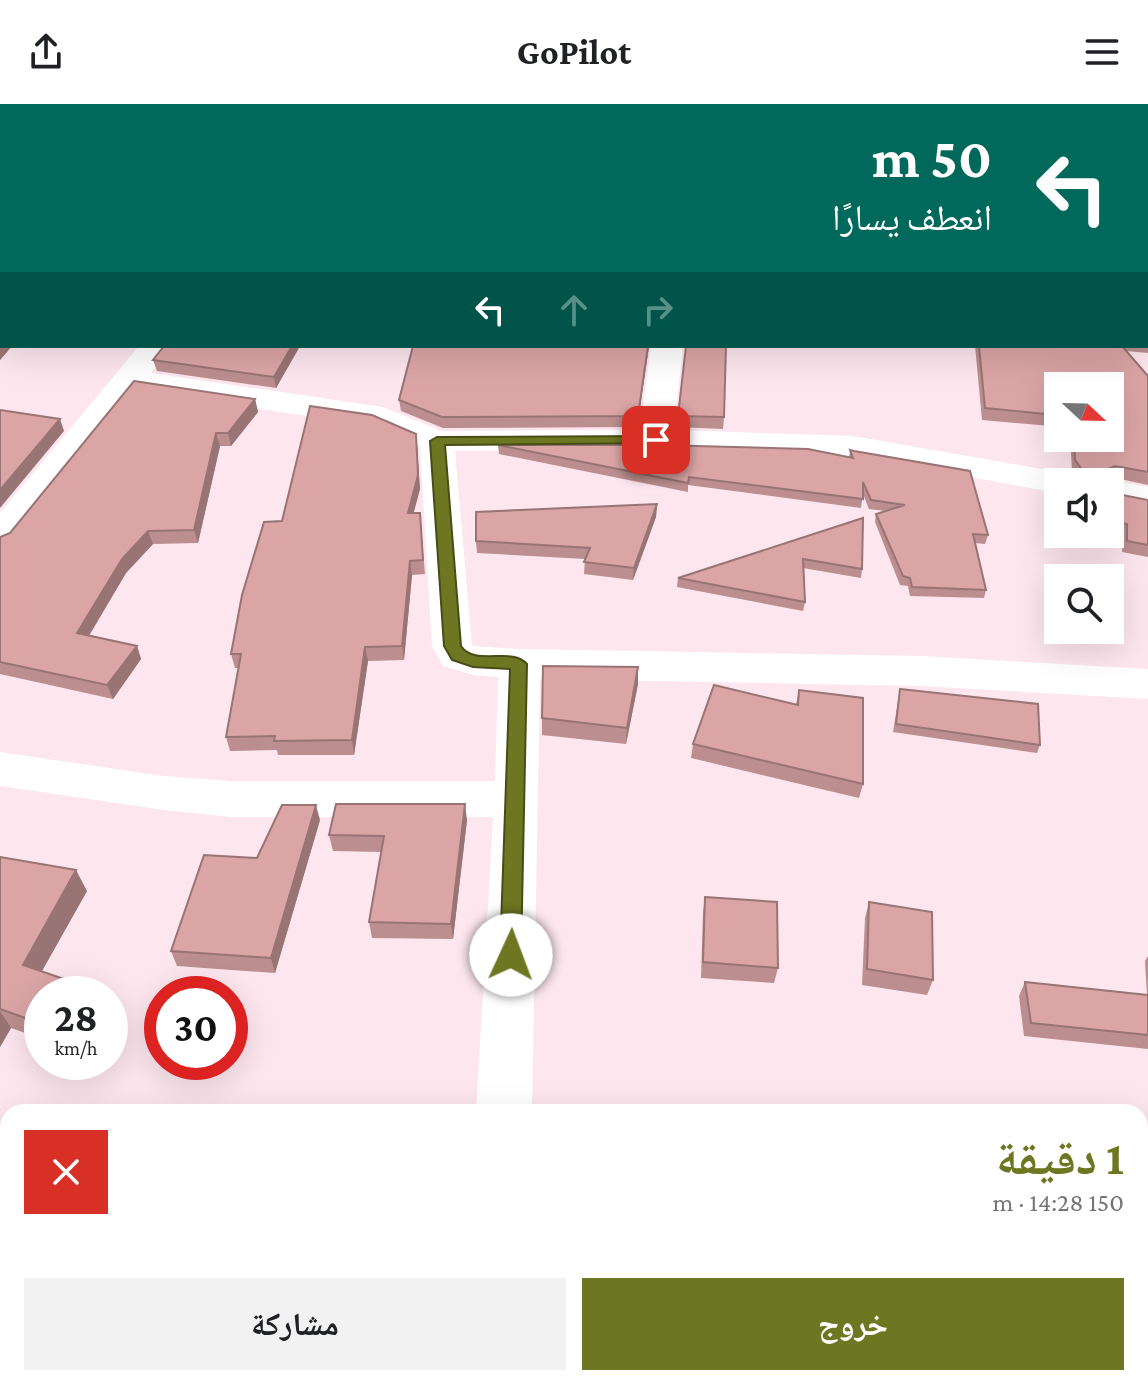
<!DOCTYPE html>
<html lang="ar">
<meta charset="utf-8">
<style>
:root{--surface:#fff;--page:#f2f2f2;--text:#202124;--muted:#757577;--accent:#6d7722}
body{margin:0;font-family:"Crimson Pro","Noto Naskh Arabic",serif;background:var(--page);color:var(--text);direction:rtl;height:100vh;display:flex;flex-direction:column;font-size:30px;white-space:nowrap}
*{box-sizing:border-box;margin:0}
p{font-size:26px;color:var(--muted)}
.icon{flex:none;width:44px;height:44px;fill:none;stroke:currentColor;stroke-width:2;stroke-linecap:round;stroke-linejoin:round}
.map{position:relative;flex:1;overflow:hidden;direction:ltr}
.drawer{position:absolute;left:0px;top:1000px;width:1148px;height:282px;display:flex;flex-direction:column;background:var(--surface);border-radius:24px 24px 0 0;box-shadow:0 8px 32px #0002;direction:rtl}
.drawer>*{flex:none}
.banner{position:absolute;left:0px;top:0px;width:1148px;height:244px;box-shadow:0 8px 32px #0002;direction:rtl;background:#00695c;color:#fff;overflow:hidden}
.needle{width:52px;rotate:112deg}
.tools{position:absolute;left:1044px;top:268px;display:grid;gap:16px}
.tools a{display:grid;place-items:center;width:80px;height:80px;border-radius:0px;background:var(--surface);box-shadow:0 8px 32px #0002;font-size:40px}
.speed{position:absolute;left:24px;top:872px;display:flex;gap:16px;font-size:40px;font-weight:700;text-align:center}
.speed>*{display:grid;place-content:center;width:104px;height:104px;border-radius:50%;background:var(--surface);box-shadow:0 8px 32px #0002;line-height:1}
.speed small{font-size:20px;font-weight:400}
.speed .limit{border:12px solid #d22;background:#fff;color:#111}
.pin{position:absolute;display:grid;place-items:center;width:68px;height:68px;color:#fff;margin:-34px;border-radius:16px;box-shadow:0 4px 12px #0006}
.me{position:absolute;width:88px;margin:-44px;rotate:2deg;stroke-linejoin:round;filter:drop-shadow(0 0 6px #0008)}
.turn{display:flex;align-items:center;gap:28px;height:168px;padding:0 24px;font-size:36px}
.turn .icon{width:104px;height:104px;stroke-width:2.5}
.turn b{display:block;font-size:56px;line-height:68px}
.lanes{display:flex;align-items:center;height:76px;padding:0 24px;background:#0003;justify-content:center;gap:40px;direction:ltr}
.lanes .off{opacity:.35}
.round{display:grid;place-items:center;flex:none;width:84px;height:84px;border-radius:0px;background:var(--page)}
.headline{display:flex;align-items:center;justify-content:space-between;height:136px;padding:0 24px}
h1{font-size:48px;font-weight:700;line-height:60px;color:var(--accent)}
.primary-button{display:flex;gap:16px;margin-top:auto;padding:16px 24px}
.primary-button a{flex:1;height:92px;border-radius:0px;background:var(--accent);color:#fff;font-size:32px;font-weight:700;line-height:92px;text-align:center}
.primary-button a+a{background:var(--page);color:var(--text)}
header{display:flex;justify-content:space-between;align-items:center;height:104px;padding:0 24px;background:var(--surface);font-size:36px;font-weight:700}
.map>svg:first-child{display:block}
</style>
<header><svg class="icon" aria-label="menu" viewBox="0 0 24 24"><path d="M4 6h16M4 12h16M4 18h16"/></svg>GoPilot<svg class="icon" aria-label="share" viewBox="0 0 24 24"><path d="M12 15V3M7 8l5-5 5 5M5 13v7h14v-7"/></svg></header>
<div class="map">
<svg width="1148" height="1281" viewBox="0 0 1148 1281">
<rect width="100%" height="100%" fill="#fde6ee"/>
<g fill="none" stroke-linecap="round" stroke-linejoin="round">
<path fill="#fff" fill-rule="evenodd" d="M139,242h33l-21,27 232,34 59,24 198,-1 11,-84h32l-9,84 179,6 218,38 5,8h-18v11l-205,-37 -197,-6 -201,1 17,195 47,3 402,7 227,13v30l-227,-13 -381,-7 -8,433h-56l17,-295h-262l-67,-7 -164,-24v-34l164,24 67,5h264l3,-104 -25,-2 -30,-9 -11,-20 -12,-200 -45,-20 -238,-35 -124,154 -13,4v-36z
M1110,376l38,7v22l-38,-7v-20h-8z
M0,1071l8,1v58l-8,-1z"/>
</g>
<path fill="#bc8e8f" d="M0,0h1147l1,135h-1v9l1,1v104l-22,-2 22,25v109l-37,-8 1,16 36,7v57l-26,-5 1,-17 -13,-2v-51h-37l2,-5 -3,-6 -2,-33h40v-52h-52v50h-3l-4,-10 -69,-6 -7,-74h171v-240h-1144v240h10l-12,14v-69l1,-13 -1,1v-156l2,-1v-8l-2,1z
M164,242h136l-24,42 -119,-17 -4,-11z
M649,242l-12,81 -194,1 -42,-17 -2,-11z
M686,242l38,71 -1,12 -46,-2z
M255,295l3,13 -27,34h-11l-22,97 -45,1 -27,29 -37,63 48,10 4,13 -28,40 -113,-25v-137l10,-4z
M416,330l4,55 -7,24h7l5,61 -13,1 -8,85 -36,1 -14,94h-76l-1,-5 -47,1 -4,-14 12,-69h-3l-4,-14 51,-133z
M498,341l351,12 1,-7 138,85 -3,9 -10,-1 11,47 -2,8 -74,-2 -2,-10 -8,-1 -25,-63 1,-8 9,-3 -16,-2 -6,-15 -2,14 -173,-23v7l-189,-38z
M657,400l-1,13 -23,63 -49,-6 1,-15 -108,-6 -1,-12z
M863,414l-1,51 -1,9 -58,-10 2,34 -2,9 -126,-24 1,-9z
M638,563v17l-12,60 -84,-9v-17z
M900,585l140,56 -3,8 -144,-21z
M799,586l64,94 -4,14 -168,-40 2,-14 103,-40z
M320,716l-45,153 -98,-7 -6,-15 86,-93z
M467,716l-14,119 -81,-1 -3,-16 12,-70 -48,-1 -4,-16z
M0,753l87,34 -45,80v68l-31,-11 -11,19z
M705,793l73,71 -4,15 -73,-5 2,-66z
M869,798l64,78 -6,15 -65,-10 3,-67z
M1148,852v93l-124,-13 -5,-40 6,-14 122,13 -2,-34z
M1140,1047l8,2v83l-8,-2z
M772,1274h115v7h-116z"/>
<path fill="#997474" d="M2,238v4h10l-12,14v-16z
M292,242h8l-24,42 -2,-11z
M648,242h1l-12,81 1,-11z
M255,295l3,13 -27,34 -3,-13z
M60,315l4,12 -64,77v-18z
M216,329l4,13 -22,97 -4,-13z
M416,330l4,55 -10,38 -2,-14z
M1115,362l-4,11 -8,-6z
M657,400l-1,13 -23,63 1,-12z
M148,427l5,13 -27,29 -44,74 -5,-14 45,-74z
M410,457l2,14 -8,85 -2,-14z
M137,542l4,13 -28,40 -6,-14z
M365,543l3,14 -14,94 -2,-15z
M638,563v17l-12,60 1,-16z
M465,700l2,16 -14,119 -2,-15z
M316,701l4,15 -45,153 -4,-15z
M76,766l11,21 -53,94 -11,-20z
M64,875l9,15h-20z
M42,906v23l-8,-12z
M0,907l11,17 -11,19z
M188,1274h16l-4,7h-16z"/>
<path fill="#dba5a6" stroke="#997474" stroke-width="2" d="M0,0h1147l1,126h-1v18l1,1v47h-1l1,45h-2v-235h-1144v236l-2,2 1,-73 -1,-1v-147l2,-1v-15z
M164,242h128l-18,31 -121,-17z
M413,242h235l-10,70 -196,1 -43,-17z
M686,242h40l-2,71 -46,-1z
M979,242h143l26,30v96l-33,-6 -12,5 8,3 1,19 36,7v45l-21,-4v-17l-17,-3v-39h-33l-1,-8 7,-3 -8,-11 -1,-22h36v-52h-52v38l-3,-9 -70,-7z
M134,277l121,18 -27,34h-12l-22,97 -46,1 -26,28 -45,74 60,13 -30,39 -107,-23v-125l10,-4z
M310,302l62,9 44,19 2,41 -10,38h12l3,47 -13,1 -8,85 -37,1 -13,93 -78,1 1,-5 -49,1 15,-83h-10l11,-59 22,-73 18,-1z
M0,306l60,9 -60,71z
M498,341h158l152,4 45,9 -3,-8 4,1 116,20 18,64 -15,-1 13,56 -74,-3 -2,-9 -7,-2 -27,-62 29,-9 -34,-5 -8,-18v17l-174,-22 -1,6z
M657,400l-23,64 -50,-6 6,-14 -114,-7v-29z
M863,414l-1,51 -59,-10 2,43 -127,-24z
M543,562l95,1 -11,61 -85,-10z
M714,581l84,20 1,-15 64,8v86l-170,-40z
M900,585l138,15 2,41 -144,-21z
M336,700h129l-14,120 -82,-2 15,-86 -55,-1z
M282,701h34l-45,153 -100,-7 33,-96 53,3z
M0,753l76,13 -53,95 41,14 -11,15h-11v16l-8,11 -34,-12z
M705,793l72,5 1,66 -75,-6z
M869,798l63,10 1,68 -66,-11z
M1025,878l123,13v40l-117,-12z
M1140,1047l8,2v68l-8,-2z
M29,1274h159l-4,7h-160z
M777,1274h110v7h-110z"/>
<path fill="#6d7722" stroke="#474d16" stroke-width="2" d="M656,332l7,4 -2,3 -216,2 16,201c14,21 51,0 66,18l-6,291 -3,7 -7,2 -8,-2 -3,-7 10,-286 -37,-2 -21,-7 -8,-14 -14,-205 7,-4z"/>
</svg>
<div class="tools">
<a><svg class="needle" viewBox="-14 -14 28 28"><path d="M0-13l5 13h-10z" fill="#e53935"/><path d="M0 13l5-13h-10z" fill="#757577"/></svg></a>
<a><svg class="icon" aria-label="sound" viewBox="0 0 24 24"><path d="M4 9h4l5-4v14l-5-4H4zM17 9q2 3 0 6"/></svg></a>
<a><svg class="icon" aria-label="search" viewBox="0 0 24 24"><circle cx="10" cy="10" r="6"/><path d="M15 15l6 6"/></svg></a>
</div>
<div class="speed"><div>28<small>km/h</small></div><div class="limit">30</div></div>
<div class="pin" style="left:656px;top:336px;background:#d93025"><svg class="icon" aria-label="arrive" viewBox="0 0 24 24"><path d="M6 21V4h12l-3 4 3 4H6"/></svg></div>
<svg class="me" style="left:511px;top:851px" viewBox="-20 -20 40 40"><circle r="19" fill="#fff"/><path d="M0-13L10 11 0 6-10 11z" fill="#6d7722"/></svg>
<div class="banner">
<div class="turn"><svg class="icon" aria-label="left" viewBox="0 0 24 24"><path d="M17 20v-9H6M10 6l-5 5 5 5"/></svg><div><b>50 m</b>انعطف يسارًا</div></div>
<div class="lanes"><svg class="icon" aria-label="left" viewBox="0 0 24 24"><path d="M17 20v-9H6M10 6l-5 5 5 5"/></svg><svg class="icon off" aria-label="ahead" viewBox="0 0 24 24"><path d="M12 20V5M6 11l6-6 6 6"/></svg><svg class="icon off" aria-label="right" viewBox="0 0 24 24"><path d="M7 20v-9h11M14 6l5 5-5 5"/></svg></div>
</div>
<section class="drawer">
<div class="headline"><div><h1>1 دقيقة</h1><p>150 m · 14:28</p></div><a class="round" style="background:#d93025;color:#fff"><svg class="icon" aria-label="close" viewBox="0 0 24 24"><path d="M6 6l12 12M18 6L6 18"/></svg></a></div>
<div class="primary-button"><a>خروج</a><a>مشاركة</a></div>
</section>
</div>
